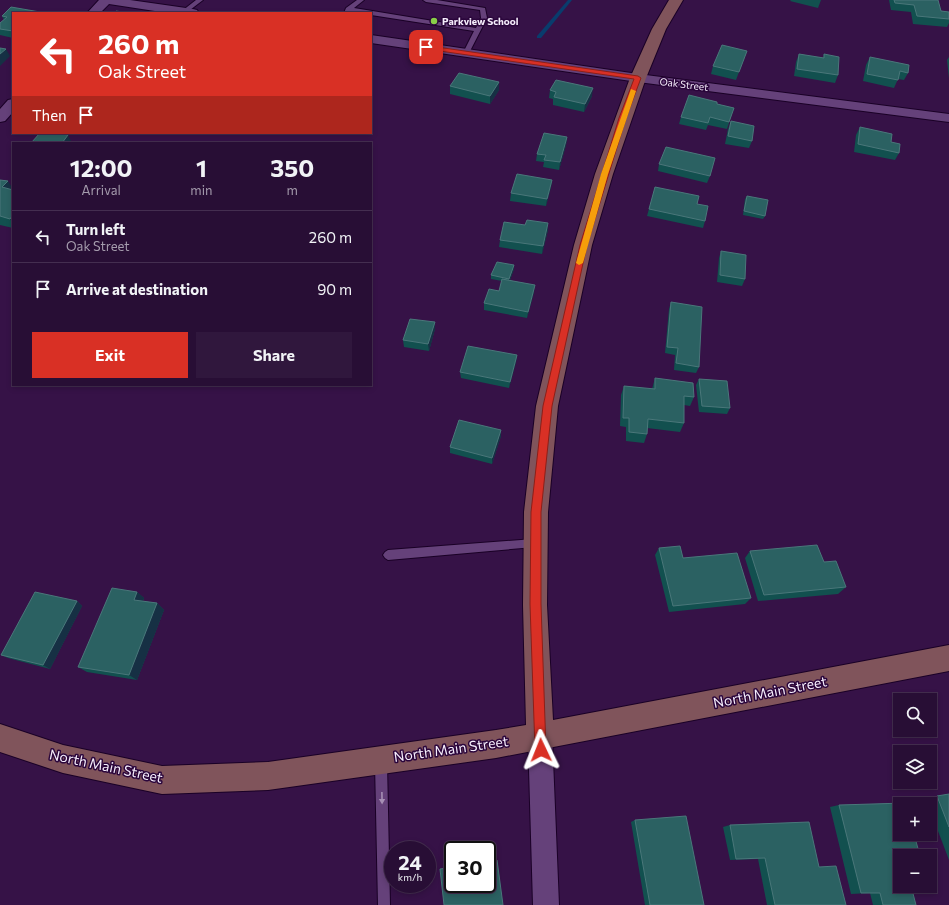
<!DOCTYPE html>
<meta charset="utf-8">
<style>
:root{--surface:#280e35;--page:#30173d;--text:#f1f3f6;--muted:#a59cad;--line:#442e50;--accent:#d93025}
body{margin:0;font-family:Commissioner,sans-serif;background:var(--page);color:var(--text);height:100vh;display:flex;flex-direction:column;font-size:15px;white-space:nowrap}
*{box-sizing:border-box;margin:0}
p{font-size:13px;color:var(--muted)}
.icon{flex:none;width:22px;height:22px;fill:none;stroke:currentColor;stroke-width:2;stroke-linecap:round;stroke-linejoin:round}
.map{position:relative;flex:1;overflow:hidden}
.side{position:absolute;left:12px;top:142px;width:360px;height:244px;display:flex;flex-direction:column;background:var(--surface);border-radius:0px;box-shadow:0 2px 6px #0003,0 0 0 1px var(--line)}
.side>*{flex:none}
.hud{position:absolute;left:12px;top:12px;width:360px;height:122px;border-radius:0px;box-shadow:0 2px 6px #0003,0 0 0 1px var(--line);background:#d93025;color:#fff;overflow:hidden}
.fabs{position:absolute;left:893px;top:693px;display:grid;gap:8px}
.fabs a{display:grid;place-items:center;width:44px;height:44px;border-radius:0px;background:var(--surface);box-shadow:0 2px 6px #0003,0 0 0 1px var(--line);font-size:20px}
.speed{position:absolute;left:384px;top:841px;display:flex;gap:8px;font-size:20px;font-weight:700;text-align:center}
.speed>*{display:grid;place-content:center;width:52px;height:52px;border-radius:50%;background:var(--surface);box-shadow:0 2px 6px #0003,0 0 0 1px var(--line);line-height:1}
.speed small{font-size:10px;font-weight:400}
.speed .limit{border:2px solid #111;border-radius:6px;background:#fff;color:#111}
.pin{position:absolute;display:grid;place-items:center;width:34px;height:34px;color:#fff;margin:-17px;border-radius:8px;box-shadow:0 2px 6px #0006}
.me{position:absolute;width:44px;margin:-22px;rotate:358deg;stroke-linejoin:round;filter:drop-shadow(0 0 3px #0008)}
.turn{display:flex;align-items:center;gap:14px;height:84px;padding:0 20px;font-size:18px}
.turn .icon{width:52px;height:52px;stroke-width:2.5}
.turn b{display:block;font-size:28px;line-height:34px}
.then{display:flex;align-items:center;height:38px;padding:0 20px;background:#0003;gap:8px;font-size:15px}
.eta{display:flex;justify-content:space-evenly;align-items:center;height:68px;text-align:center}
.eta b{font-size:24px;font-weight:700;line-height:28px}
.button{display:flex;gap:8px;margin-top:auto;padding:8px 20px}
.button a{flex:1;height:46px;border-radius:0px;background:var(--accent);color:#fff;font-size:16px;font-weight:700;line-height:46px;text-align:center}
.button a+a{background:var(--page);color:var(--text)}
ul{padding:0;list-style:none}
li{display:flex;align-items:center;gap:12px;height:52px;padding:0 20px;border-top:1px solid var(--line)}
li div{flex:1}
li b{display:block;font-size:15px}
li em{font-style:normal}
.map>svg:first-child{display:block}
</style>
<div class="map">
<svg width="949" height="905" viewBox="0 0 949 905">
<rect width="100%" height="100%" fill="#361247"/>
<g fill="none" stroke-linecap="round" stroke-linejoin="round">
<path fill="#093c6d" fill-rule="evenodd" d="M568,0h4l-31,38h-4v-2z"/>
<defs>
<path id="lane" d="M196,0h7l-17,13h-4v-2z
M357,0h7l-10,8 122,20 5,-10 -1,-8 -54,-8 -3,-2h14l48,8 2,10 -18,35 -3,2 -3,-2 11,-22 -103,-16v-2l-20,-2 -3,2h-4l2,-5z
M534,539l3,1 2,3 -2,3 -3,1 -146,13 -3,-2 -2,-3 2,-3 3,-2z
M381,757l4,2 2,4 3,142h-12l-3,-142 2,-4z"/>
<path id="street" d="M99,0h31l63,9 4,1 2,3h-31l-59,-9 -9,9h-13z
M371,35l267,39 311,40v8l-311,-40 -267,-39z
M13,99v13l-8,9 -5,1v-13l8,-9z
M540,723l8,4 4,8 7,170h-26l-5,-170 4,-8z"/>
<path id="secondary" d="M669,0h14l-17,29 -20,49 -33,96 -21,71 -34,161 -10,106 -1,93 6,115 396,-75v26l-453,87 -228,32 -106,4 -99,-21 -63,-21v-28l63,21 99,21 106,-4 228,-32 30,-5 -3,-120 1,-93 12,-106 38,-161 21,-71 35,-96 22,-49z"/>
</defs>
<use href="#lane" stroke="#1a0126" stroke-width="2"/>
<use href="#street" stroke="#1a0126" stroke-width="2"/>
<use href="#secondary" stroke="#1a0126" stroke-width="2"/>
<use href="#lane" fill="#65417a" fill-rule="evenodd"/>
<use href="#street" fill="#65417a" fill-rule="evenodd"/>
<use href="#secondary" fill="#80545b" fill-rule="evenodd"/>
</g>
<path fill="#12504f" d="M791,0h30l-3,8 -28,-7z
M889,0h49l3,11 8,1v11l-2,4 -34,-3 -2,-12 -20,-2z
M11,7l29,5v1h-27v25l-13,-3v-12l4,-3 -2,-4z
M747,51l-11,29 -25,-6 2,-8z
M799,54l24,4 1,-4 14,21 -3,8 -41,-7 2,-14z
M870,57l38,16 -4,7 -6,-1 -4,9 -31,-7 3,-16z
M949,57v21l-2,-18z
M499,82v8l-9,14 -40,-10v-8z
M550,90l42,6 -8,16 -31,-7v-6l-4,-1z
M717,104l17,4 -7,21 -19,-4 -2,5 -27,-6 2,-7z
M731,121l21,20 -3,7 -24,-4 3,-15z
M860,127l31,15 8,11 -4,7 -41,-8 2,-17z
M567,137l-1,8 -7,25 -16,-3 1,-5 -8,-1 1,-7z
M659,164l51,12 -3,7 -49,-12z
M0,180l13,9v39l-13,-3z
M552,180l-1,7 -5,19 -36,-5 1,-8z
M655,187l42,17 8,17 -2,7 -56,-12z
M747,196l18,20 -2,3 -20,-4 2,-16z
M548,230l-6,24 -43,-7 1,-7z
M721,251l24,28 -3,7 -25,-4 2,-24z
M514,265v4l-4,11 24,12 -7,26 -43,-8v-7l15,-12 3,-10 -11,-2v-4z
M671,302l28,65 -3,6 -22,-3 1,-15 -10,-2 4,-44z
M435,329l-6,22 -25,-4 -1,-7z
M517,355l-1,7 -7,26 -48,-10 -1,-6z
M655,378l39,19 -4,9 -6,-1v18l-4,9 -33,-4v6l-3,9 -18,-2v-14l-6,-1 1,-31 3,-9 28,3z
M699,379l31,29 -3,6 -28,-2 -3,-27z
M501,430v6l-9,28 -42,-11v-6z
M659,548l24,10 68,40 -6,6 -76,8 -14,-57z
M750,551l74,11 22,25 -8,7 -80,7 -13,-43z
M137,592l7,6 -1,3 14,2 7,7 -27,70 -50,-8 -9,-5z
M77,601l5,5 -32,63 -42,-11 -7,-3z
M949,794v66l-19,-50v-6h-2l-2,-6 11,-2z
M839,805l61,51 16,49h-43l-3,-12 -19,1 -21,-87z
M635,820l69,85h-59l-14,-83z
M730,825l89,42 27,38h-79l-9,-46 -28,1 -7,-33z"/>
<path fill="#163044" d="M6,49l4,7 -10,10v-12z
M499,82v8l-9,14v-8z
M593,88l-1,8 -8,16 1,-8z
M68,135l4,8h-10z
M567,137l-1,8 -7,25 1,-8z
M552,180l-1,7 -5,19 1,-7z
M8,181l5,8v5l-11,-7z
M13,215v8l-3,-4z
M548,223v7l-6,24 1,-8z
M514,265v4l-5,14v-4z
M535,285l-1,7 -7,26 1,-6z
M435,322v7l-6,22 -1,-7z
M517,355l-1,7 -7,26 1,-6z
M501,430v6l-9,28v-6z
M137,592l7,6 -3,8 -7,-6z
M77,601l5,5 -32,63 -7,-4z
M157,603l7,7 -27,70 -8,-5z"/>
<path fill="#2b6162" stroke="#4a777a" d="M894,0h44l3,11 8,1v7l-32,-3 -3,-11 -19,-2z
M11,7l29,5 -1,1h-26v18l-13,-2v-6l7,-6 -5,-1z
M116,11l13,2h-15z
M722,45l25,6 -8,21 -26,-6z
M0,48l6,1 -6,5z
M799,54l25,4v-4l15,3 -1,18 -41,-6z
M870,57l39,8 -1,8 -8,-2 -2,9 -31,-6z
M459,73l40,9 -9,14 -40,-10z
M556,80l37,8 -8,16 -31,-7 2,-5 -6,-2z
M689,95l28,7v2l17,4 -5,14 -19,-5 -2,6 -27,-6z
M731,121l23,5 -2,15 -24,-5z
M860,127l32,7 -1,8 9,2 -1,9 -41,-9z
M40,133h14l14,2 -6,8h-31z
M544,133l23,4 -7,25 -16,-2 2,-5 -9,-1z
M666,147l49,11 -5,18 -51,-12z
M517,174l35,6 -5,19 -36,-6z
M0,180l8,1 -6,6 11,3v25l-3,4 -10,-3z
M655,187l44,9 -2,8 11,2 -3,15 -56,-12z
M747,196l21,4 -3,16 -21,-5z
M527,220l21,3 -5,23 -43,-6 4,-18 21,3z
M721,251l25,4 -1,24 -25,-4z
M497,262l17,3 -5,14 -18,-4z
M502,279l33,6 -7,27 -44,-9 5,-14 10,2z
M671,302l31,5 -3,60 -23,-4 2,-15 -11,-1z
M410,319l25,3 -7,22 -25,-4z
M468,346l49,9 -7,27 -50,-10z
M655,378l38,5 1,14 -10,-1v27l-36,-4 -1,15 -18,-2v-14h-6l1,-32 31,3z
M699,379l28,2 3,27 -28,-2z
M459,420l42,10 -9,28 -42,-11z
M817,545l7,17 12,-1 10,26 -82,8 -14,-44z
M680,546l3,12 54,-5 14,45 -78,8 -14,-58z
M112,588l25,4 -3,8 23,3 -28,72 -51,-8z
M35,592l42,9 -34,64 -42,-10z
M949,794v33l-12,-31z
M905,803v1h-5v30h14l6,22h-20v30h11l5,19h-33l-3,-12h-19l-22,-88z
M686,816l18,89h-54l-15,-85z
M809,822l10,45 17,-1 10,39h-71l-10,-47 -29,1 -6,-34z
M497,860l6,45h-59l-4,-36 13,-2v17h34v-22z"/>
<defs><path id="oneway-solid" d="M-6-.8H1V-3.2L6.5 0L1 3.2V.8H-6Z"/></defs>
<use fill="#a68fb4" href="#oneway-solid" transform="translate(382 798) rotate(89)"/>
<path fill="#d93025" stroke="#8d1f18" d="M423,45l215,31 3,2 -15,40 -39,127 -35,161 -11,106v92l5,146 -1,4 -4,2 -4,-2 -2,-4 -5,-146 1,-92 12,-106 37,-161 39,-127 15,-39 -208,-30 -4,-2z"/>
<path fill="#f59e0b" d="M631,89l5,2 -28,83 -25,89 -4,2 -3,-2 25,-89z"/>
<circle fill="#89ce48" stroke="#2b063c" stroke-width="1.5" cx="434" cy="21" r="4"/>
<g text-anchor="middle" stroke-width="3" stroke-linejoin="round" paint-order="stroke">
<g font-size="10" font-weight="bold" fill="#f6eefc" stroke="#2b063c" text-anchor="start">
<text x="442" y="25">Parkview School</text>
</g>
<g font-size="10" fill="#f6eefc" stroke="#2b063c">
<text transform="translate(684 84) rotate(7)" y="4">Oak Street</text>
</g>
<g font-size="14" fill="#f6eefc" stroke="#2b063c">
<text transform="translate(770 692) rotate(-11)" y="5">North Main Street</text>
<text transform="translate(451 749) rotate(-8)" y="5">North Main Street</text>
<text transform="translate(106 766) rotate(12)" y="5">North Main Street</text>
</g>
</g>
</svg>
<div class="fabs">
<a><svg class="icon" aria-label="search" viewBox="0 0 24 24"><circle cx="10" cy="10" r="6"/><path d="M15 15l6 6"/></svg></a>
<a><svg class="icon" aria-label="layers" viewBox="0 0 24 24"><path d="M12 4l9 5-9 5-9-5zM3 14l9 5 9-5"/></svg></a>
<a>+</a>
<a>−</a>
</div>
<div class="speed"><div>24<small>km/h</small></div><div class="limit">30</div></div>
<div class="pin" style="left:426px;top:47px;background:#d93025"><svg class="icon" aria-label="arrive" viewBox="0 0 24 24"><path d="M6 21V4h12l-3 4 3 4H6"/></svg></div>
<svg class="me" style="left:541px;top:750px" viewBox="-20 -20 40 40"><path d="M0-17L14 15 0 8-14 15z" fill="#d93025" stroke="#fff" stroke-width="4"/></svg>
<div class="hud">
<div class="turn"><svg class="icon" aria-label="left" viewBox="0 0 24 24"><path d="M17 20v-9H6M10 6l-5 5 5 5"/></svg><div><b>260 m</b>Oak Street</div></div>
<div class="then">Then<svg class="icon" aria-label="arrive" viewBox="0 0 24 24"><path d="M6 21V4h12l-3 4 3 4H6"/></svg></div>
</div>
<section class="side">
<div class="eta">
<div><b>12:00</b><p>Arrival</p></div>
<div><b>1</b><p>min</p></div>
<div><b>350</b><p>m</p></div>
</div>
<ul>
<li><svg class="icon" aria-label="left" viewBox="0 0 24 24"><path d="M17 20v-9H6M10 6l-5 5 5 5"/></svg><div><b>Turn left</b><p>Oak Street</p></div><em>260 m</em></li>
<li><svg class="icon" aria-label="arrive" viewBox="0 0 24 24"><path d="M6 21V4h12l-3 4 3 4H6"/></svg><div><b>Arrive at destination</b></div><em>90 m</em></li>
</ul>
<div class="button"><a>Exit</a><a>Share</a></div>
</section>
</div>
